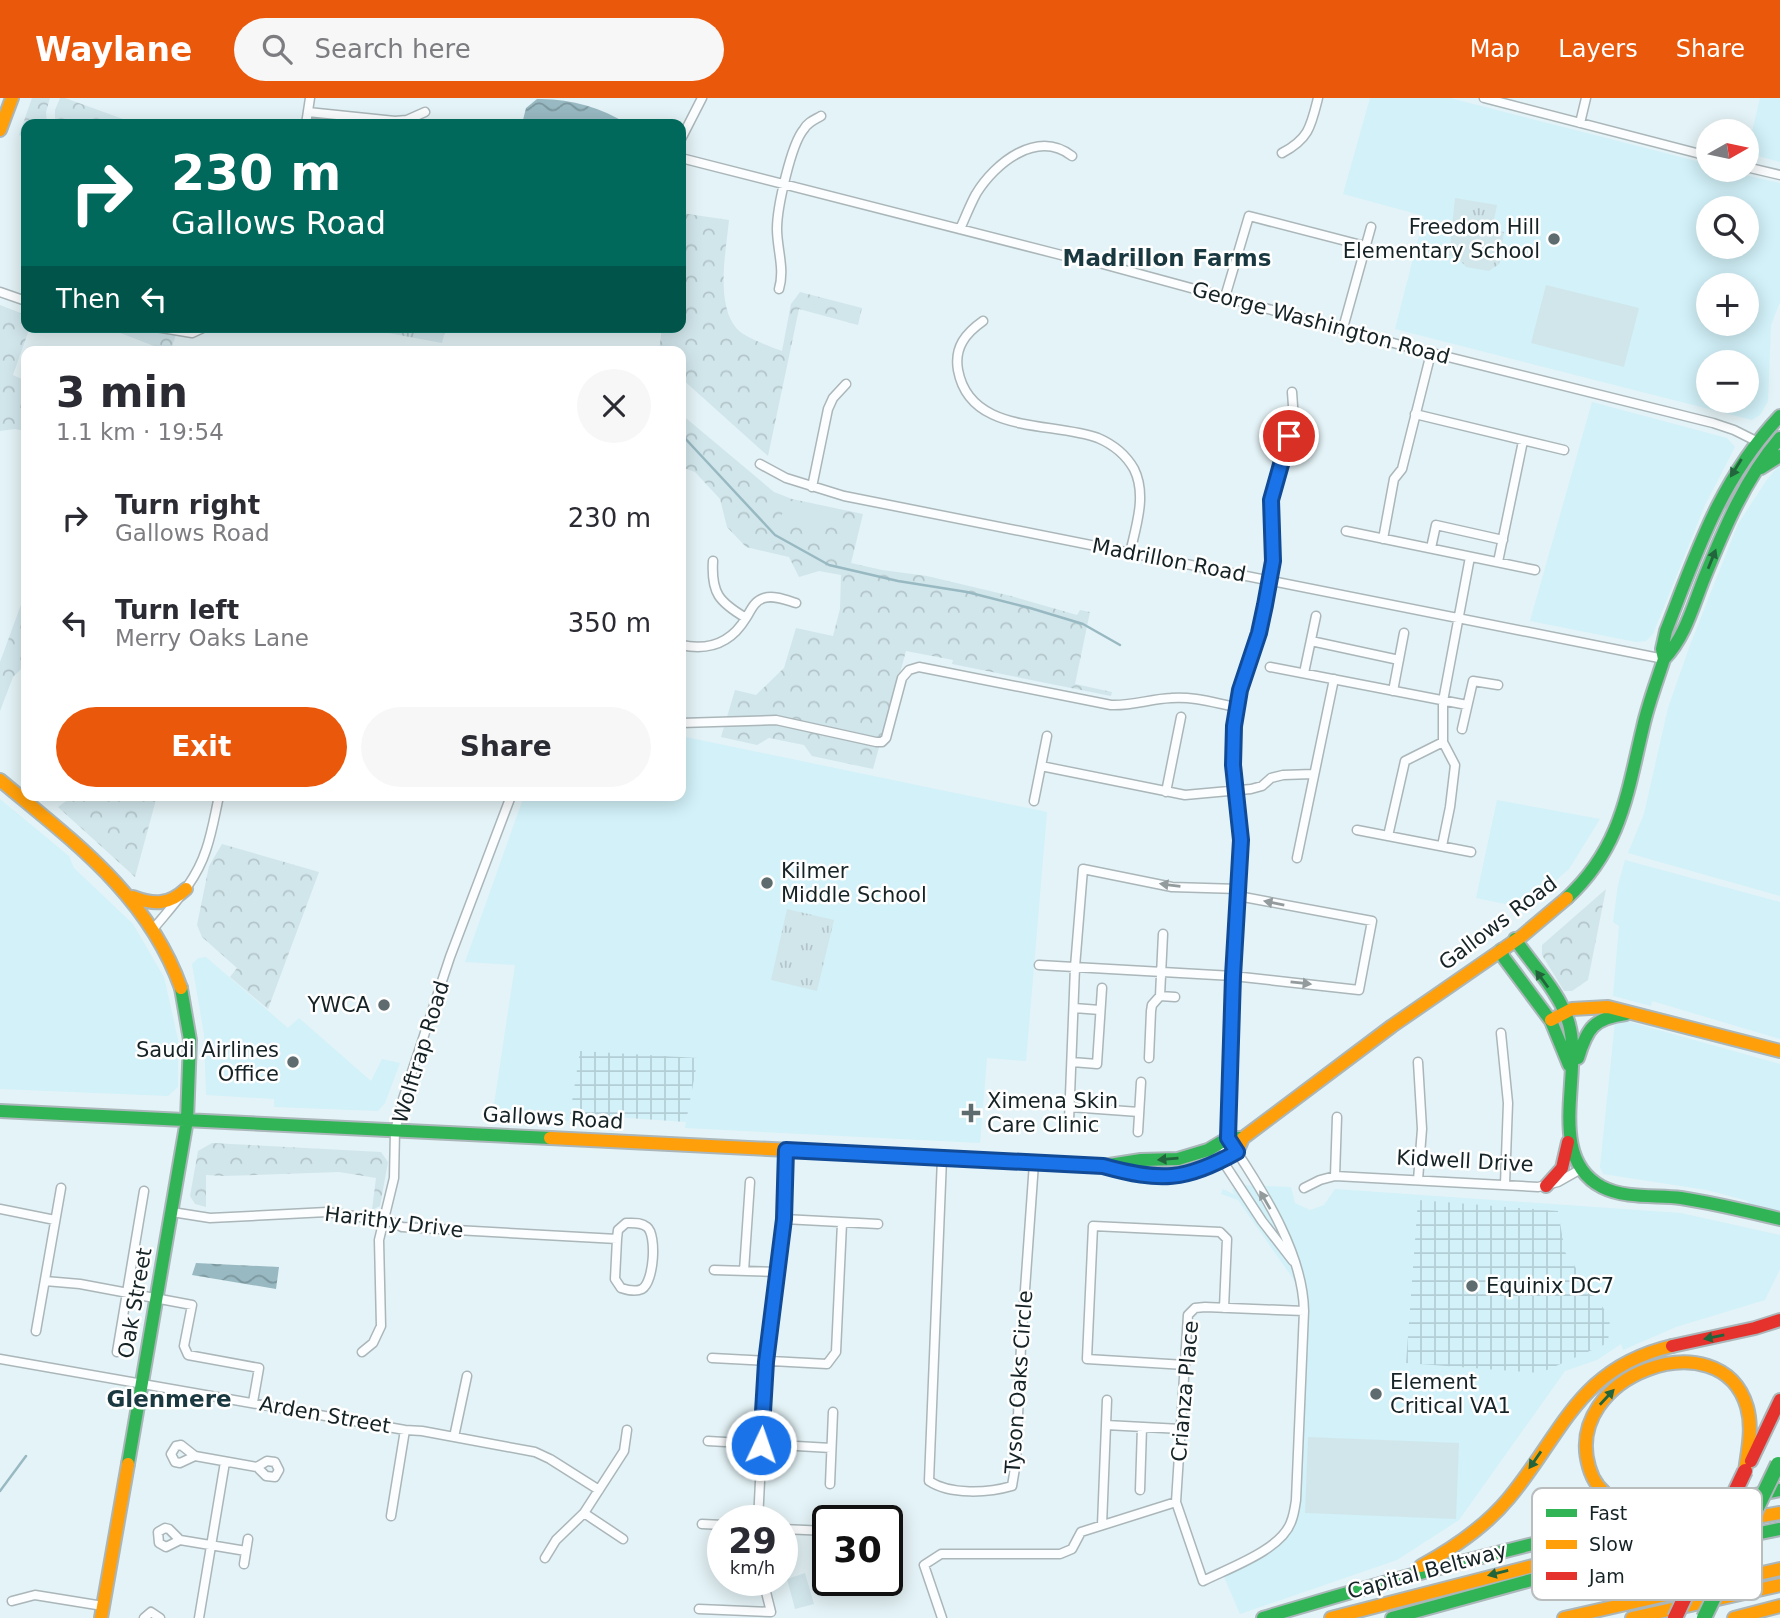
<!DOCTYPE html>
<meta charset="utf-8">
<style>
:root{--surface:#fff;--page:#f7f7f7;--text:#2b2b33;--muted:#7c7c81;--accent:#ea580c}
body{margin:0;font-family:"DejaVu Sans",sans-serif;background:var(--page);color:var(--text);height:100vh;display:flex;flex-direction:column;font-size:26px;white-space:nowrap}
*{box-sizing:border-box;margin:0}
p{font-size:23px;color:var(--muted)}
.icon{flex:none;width:38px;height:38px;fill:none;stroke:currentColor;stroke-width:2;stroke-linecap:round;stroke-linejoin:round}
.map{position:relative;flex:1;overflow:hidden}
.side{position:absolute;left:21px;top:248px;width:665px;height:455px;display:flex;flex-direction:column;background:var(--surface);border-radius:14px;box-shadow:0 4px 18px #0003}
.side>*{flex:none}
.banner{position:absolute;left:21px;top:21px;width:665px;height:214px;border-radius:14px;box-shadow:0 4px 18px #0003;background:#00695c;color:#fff;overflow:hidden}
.needle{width:46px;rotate:81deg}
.controls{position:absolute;left:1696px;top:21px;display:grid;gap:14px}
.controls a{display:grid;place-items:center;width:63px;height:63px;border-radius:50%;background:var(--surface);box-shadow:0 4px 18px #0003;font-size:35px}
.speed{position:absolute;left:707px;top:1407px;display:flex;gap:14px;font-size:35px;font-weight:700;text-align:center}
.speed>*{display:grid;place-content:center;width:91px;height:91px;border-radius:50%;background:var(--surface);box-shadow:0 4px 18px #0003;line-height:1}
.speed small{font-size:18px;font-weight:400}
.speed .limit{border:4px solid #111;border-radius:10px;background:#fff;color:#111}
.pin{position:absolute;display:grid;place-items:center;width:60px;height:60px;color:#fff;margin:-30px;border:4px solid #fff;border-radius:50%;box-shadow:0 2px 7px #0007}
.me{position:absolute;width:77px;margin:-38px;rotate:3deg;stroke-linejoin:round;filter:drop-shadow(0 0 5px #0008)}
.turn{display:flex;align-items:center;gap:24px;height:147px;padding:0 35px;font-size:32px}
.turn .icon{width:91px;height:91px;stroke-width:2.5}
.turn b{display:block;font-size:49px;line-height:60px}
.then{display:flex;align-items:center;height:66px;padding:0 35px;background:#0003;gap:14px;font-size:26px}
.round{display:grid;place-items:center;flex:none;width:74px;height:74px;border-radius:37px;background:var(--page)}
.overview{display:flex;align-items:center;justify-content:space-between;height:119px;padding:0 35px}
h1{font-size:42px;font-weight:600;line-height:52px}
.action{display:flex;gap:14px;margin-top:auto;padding:14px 35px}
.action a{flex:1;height:80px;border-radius:42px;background:var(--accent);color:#fff;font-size:28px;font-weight:600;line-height:80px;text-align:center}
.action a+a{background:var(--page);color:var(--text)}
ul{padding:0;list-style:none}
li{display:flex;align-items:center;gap:21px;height:105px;padding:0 35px}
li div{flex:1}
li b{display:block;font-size:26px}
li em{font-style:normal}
header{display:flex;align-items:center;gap:42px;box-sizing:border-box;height:98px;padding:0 35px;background:var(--accent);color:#fff}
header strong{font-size:33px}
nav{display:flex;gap:38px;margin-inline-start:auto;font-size:24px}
.search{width:490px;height:63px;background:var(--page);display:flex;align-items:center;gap:18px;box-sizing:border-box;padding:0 24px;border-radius:38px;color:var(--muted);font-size:26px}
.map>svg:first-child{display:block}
</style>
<header>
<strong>Waylane</strong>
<div class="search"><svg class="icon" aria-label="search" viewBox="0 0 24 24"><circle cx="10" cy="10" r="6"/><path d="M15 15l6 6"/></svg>Search here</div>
<nav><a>Map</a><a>Layers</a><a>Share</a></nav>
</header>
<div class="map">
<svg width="1780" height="1520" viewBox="0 0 1780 1520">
<defs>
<pattern id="industrial-grid" width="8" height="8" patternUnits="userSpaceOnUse" patternTransform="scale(1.75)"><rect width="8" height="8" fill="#d2f1f9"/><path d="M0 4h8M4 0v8" fill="none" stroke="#b4ced5"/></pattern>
<pattern id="grass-tufts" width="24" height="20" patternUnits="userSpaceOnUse" patternTransform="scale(1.75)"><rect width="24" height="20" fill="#d1e6eb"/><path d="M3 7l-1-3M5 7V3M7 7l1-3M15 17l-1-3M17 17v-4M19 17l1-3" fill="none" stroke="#b3c5c9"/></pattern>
<pattern id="forest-crowns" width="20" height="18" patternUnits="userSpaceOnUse" patternTransform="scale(1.75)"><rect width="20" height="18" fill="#d1e6eb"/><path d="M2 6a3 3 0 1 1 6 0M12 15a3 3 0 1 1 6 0" fill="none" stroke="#b3c5c9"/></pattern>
<pattern id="water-waves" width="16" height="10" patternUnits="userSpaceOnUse" patternTransform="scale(1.75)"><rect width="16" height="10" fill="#98b9c2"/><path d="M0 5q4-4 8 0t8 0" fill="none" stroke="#7b969d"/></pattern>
</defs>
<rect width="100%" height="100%" fill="#e4f3f7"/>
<path fill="#d2f1f9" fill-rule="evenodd" d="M1370,0h80l258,66v6h14l58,13v119l-9,23 -3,76 -8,14 -8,5 -357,-91 29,-113 -81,-22zM1708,110h38v39h-38zM1708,187h38v39h-38zM1708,264h38v39h-38z
M1760,0h20v64l-33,-9z
M1592,304l135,36 8,9 -30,58 -52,129 -7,7 -10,1 -106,-21z
M1780,366v432l-152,-43 16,-39 24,-106 22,-63 48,-121 28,-43z
M681,638l366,76 -21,249 -39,-3 -7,85 -295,-15 12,-70 -117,-6 -11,69 -77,-3 23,-153 -50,-3 59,-166h157z
M0,701l69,57 5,12 59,56 31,53 14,62v48l-10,9 -168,-7z
M1497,702l103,19 -31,50 -45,39 -48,-10z
M1625,762l155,42v137l-128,-38 -1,5 -38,-10 6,-70 -6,-4 5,-37z
M206,859l82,71 11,-10 72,63 11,-22 18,4 -15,40 -7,8 -104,-4v-8l-68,-4 -2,-61 -12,-70 6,-6z
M1623,922l157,44v153l-34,-8 2,-8 -41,-11 -104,-16 -3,-7 15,-145z
M1238,1087l53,2 4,16 15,7 14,-5 11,-16 346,24 99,22v34l-15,31 -89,27 -53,23 -2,-6 -24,16 -32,11 -106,149 -62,40 -157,54 -18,-42 53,-31 15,-19 6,-16 5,-210 -7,-16 -56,-80 -17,-6 2,-5 12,6 -3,-5z"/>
<path fill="url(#industrial-grid)" d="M580,953l118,7 -12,64 -116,-8z
M1418,1102l140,11 7,41 45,66 -2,25 -68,30 -134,-10z"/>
<path fill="url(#grass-tufts)" d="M1455,100l42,7 -3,15 6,11 4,1 -5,32 -10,7 -23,-4 -9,-10 -8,-1z
M356,229h90l-4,16z
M787,811l47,11 -17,71 -46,-11z"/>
<path fill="url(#forest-crowns)" d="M32,0h18l-4,14 1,12h-21v14l-7,-3z
M60,0h5l58,21 -3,5h-65v-14z
M681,115l48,7c-3,31 -14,84 8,109 7,8 34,18 45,22l9,-47 9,-12 62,16 -4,17 -59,-16 -31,147 -87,-78v-26h-22l3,-25h19z
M0,207l26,10v12h4l-17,48 13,6v50l-11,-2 -15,2z
M105,229h106l-14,7 -19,-5 -8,23h-11v-4z
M681,316l93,78 18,7 71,15 -12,49 31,7 45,6 84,20 66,19 3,-5 10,2 -15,72 37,8 -1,4 -159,-32 1,-4 -47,-9 -33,118 -61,-13 -8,-11 -35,-7 -12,7 -36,-8 14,-47 21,5 28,-27 12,-40 37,8 7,-27 1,-34 -22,-4 -20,6 -10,-20 -43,-10 -19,-20 -7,-28 -25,-27 -14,-5z
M26,493v73l-13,13 -13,34v-49z
M73,698h84l-22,81 -77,-70z
M222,746l97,28 -51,137 -38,-32 7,-9 -35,-31 -5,-12 12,-59z
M1606,791l-18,91 -16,11h-8l-22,-36v-10z
M212,1045l169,9 7,10 -8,44 -8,4 4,-32 -37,-6 -115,4 -18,-1v32l-11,-3 -5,-8 8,-45z"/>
<path fill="#d1e6eb" d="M1546,187l93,23 -15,59 -93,-24z
M786,402l45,10 -6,23 -45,-11z
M1308,1339l151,6 -3,76 -151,-6z
M805,1475l9,31 -19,5 -8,-30z"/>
<path fill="url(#water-waves)" d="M537,1c31,-1 64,8 90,25h-105l4,-16z
M196,1165l83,4 -3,22 -84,-14z"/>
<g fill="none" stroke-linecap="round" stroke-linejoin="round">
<path stroke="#98b9c2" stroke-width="2.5" d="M681,336l94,101 54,30 69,16 69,11 63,16 53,16 37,21
M0,1393l26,-35"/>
<defs>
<path id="street" d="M1484,0l224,58
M308,14l87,9 12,-1 18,-8
M1580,25l6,-25
M306,26l4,-26
M681,41l21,-41
M1282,55c27,-14 29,-27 36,-55
M681,60l388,99 30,6 309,84 305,76 21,7 22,11
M1746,69l34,8
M960,131c5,-11 10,-24 16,-35 19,-31 61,-65 96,-38
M779,191c6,-20 -2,-40 -2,-60 0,-21 14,-85 27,-100 4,-7 10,-9 17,-13
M0,194l26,9
M1225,199l24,-81 116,30
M983,223c-17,12 -29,26 -25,49 12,65 93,51 140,68 14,6 28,17 36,31 13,26 2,57 -4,84
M156,229l36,6 13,-6
M1343,230l28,-101
M1292,294l2,28 -23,80 2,61 -13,69 -20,60 -6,36 -1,39 8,75 -8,136 -5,162 -6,22 40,61 31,40
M1415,316l149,36
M760,366l26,14 58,18 820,163
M812,389l16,-78 5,-11 13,-14
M1346,433l189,39
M1383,441l11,-60 8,-10 29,-116
M1431,450l5,-23 67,15
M713,463c-2,32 6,41 33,57
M1498,464l25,-121
M1311,543l88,19
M681,547c28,6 50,-2 65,-27 5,-8 8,-17 18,-20 10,-3 22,2 32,5
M1270,569l197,38
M1304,575l12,-57
M1393,593l11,-58
M681,625l95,-3 100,22h6l4,-4 16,-60 7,-8 10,-3 192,38c21,1 39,-6 60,-7 22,-2 44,5 65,9
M1462,631l11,-48 25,4
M1041,668l144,29 66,-6 11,-3 9,-8 12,-3 30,-1
M1166,694l15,-75
M1034,703l13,-65
M1357,732l114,22
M1388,738l17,-75 38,-19
M1442,748l8,-39 5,-42 -12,-23v-41l27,-144
M1297,760l37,-179
M154,830c20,-24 42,-47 52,-78 6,-17 9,-36 13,-54
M1039,867l194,11 126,14 13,-69 -134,-25
M1160,898l15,1
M1074,910l26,2
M1501,935l7,70 -3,81
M1149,960l2,-47 1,-6 8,-9 3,-62
M1072,964l25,2 5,-76
M1418,964l4,67 -4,51
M1070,1009l69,5
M1069,1023l6,-154 8,-98 89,18 67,2
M1138,1034l3,-50
M1235,1051c31,47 68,106 69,162l-8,189c-1,7 -2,15 -5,22 -10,28 -62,46 -88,59l-27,-79 12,-187 7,-7 10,-1 99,4
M942,1060l-13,323c21,14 59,12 83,5l4,-24 5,-116 13,-183
M1335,1078l2,-59
M1304,1090l16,-8 15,-4 203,11 20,-5 23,-13
M0,1111l55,11
M172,1114l38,6 117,-6 65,10 10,5 215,12 1,-9 8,-7c7,0 15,-1 21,4 10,8 7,55 -5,62 -6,3 -15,1 -21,-1l-6,-9 2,-40
M784,1121l94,5
M714,1172l65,2
M744,1173l6,-89
M45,1183l35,3 112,21 -8,41 4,9 71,13 -6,34
M36,1233l25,-143
M117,1254l27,-161
M362,1254l11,-9 8,-17 -2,-86 15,-62 1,-47 8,-32 47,-142 61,-161
M712,1260l115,6 9,-12 6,-129
M0,1261l405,71 17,1 113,21 15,7 49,31
M1185,1267l-98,-6 6,-133 127,6 7,7 -3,69
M1106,1327l75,4
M454,1339l13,-61
M708,1343l123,7
M181,1347l14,11 -15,7 -5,-1 -4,-8 5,-8z
M195,1358l62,11
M267,1363l8,1 4,8 -4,7 -9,-1 -9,-9z
M830,1386l3,-72
M1140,1392l2,-63
M584,1415l39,26
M391,1418l14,-86
M758,1423l8,-159 18,-143 2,-69
M702,1426l21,1
M1102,1427l5,-125
M165,1430l4,1 11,11 -14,7 -7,-4 -1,-11z
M782,1431l46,2
M180,1442l66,11
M545,1460l11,-18 28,-27 40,-62 3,-21
M244,1466l4,-25
M12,1503l23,-6 68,11
M699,1511l72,3 -8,-32
M144,1520l7,-6 9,6
M199,1520l26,-156
M942,1520l-18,-53 17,-11h119l12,-5 9,-17 95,-30"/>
<path id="fast" d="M1761,370l19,-12
M1664,561c22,-23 29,-54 41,-83 20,-49 40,-97 75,-138
M1567,800c54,-50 60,-104 76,-171 5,-23 14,-46 21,-68l-2,-10 4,-18c31,-80 54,-151 114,-215
M1515,841c18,27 45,53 54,85 14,50 -24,133 33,163 23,12 55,8 79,11 33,5 66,13 99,21
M1501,852l3,8 47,63 18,44
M1578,960c9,-30 16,-40 48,-44
M0,1013l550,27
M1069,1066l34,2 38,-6 37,-1 30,-9 20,-12h15
M128,1366l59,-344 3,-80 -9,-52
M1263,1520c170,-52 342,-94 517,-128
M1392,1520l150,-41 238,-48"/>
<path id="slow" d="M0,32l12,-32
M0,682c73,61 148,115 181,208
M133,799c21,8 36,8 53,-8
M1551,922l21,-11 36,-2 172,44
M550,1040l519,26
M1111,1070c50,12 80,8 126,-16l6,-14 149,-112 130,-90 45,-38
M1655,1412c-30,-3 -57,-11 -66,-43 -27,-92 132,-149 158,-60 6,21 1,43 -2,64
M1421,1468c33,-18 64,-39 88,-68 54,-65 69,-130 163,-152
M101,1520l27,-154
M1331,1520l314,-81 135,-24
M1564,1520l216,-49
M1632,1520l148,-33
M1734,1520l46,-12"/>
<path id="jam" d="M1546,1088l16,-18 6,-26
M1672,1248l83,-18 25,-8
M1751,1363l29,-61"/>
</defs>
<use href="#street" stroke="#aab6b9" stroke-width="11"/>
<use href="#fast" stroke="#aab6b9" stroke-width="16"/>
<use href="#slow" stroke="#aab6b9" stroke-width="16"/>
<use href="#jam" stroke="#aab6b9" stroke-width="16"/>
<use href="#street" stroke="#fbfdfe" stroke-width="8"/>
<use href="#fast" stroke="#30b455" stroke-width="12"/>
<use href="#slow" stroke="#ff9f0a" stroke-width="12"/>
<use href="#jam" stroke="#e5322d" stroke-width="12"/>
<defs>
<path id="fast-bridge" d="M1704,1520l74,-154"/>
<path id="jam-bridge" d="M1675,1520l70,-147"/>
</defs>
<use href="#fast-bridge" stroke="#aab6b9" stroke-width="18" stroke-linecap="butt"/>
<use href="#jam-bridge" stroke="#aab6b9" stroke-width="18" stroke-linecap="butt"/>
<use href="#fast-bridge" stroke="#30b455" stroke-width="14"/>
<use href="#jam-bridge" stroke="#e5322d" stroke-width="14"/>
</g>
<defs><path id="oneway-solid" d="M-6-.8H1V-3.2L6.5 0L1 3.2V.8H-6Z" transform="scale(1.75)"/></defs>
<g fill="#22643b">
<use href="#oneway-solid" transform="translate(1736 370) rotate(122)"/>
<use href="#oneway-solid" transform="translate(1712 461) rotate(-68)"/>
<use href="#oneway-solid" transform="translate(1542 881) rotate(-126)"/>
<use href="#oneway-solid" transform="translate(1168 1061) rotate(175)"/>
<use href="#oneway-solid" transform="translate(1714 1239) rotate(169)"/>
<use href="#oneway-solid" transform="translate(1607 1299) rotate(-47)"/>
<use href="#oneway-solid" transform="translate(1535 1362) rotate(125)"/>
<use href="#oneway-solid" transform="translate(1498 1475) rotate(166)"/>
</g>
<g fill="#949b9d">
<use href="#oneway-solid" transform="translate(1170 787) rotate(-173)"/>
<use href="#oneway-solid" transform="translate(1274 805) rotate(-169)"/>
<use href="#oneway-solid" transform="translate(1301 885) rotate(6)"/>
<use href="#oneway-solid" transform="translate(1265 1102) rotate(-120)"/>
</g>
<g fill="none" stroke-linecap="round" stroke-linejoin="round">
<defs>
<path id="route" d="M761,1347l5,-83 18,-143 2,-69 317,16c58,16 82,15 134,-14l-9,-14 5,-162 8,-136 -8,-75 1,-39 6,-36 19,-57 6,-28 8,-44 -2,-61 18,-64"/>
</defs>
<use href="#route" stroke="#114b97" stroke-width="18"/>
<use href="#route" stroke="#1a73e8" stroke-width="12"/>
</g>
<g fill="#5e6c6f" stroke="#fff" stroke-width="2.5">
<circle cx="1554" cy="141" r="7"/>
<circle cx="767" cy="785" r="7"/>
<circle cx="384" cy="907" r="7"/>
<circle cx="293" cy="964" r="7"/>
<path d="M967.5 1004.5h7v7h7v7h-7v7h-7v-7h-7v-7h7z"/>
<circle cx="1472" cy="1188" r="7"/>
<circle cx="1376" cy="1296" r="7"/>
</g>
<g text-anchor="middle" stroke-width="5" stroke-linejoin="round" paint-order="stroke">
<g font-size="21" fill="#162326" stroke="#fff" text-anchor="start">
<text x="1540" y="136" text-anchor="end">Freedom Hill<tspan x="1540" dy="24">Elementary School</tspan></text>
<text x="781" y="780">Kilmer<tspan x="781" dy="24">Middle School</tspan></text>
<text x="370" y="914" text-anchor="end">YWCA</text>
<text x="279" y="959" text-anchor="end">Saudi Airlines<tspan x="279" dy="24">Office</tspan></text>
<text x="987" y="1010">Ximena Skin<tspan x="987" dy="24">Care Clinic</tspan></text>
<text x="1486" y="1195">Equinix DC7</text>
<text x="1390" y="1291">Element<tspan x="1390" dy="24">Critical VA1</tspan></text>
</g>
<g font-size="21" fill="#162326" stroke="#fff">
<text transform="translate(1321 225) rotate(15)" y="7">George Washington Road</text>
<text transform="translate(1169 462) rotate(11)" y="7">Madrillon Road</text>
<text transform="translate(1498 825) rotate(-37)" y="7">Gallows Road</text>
<text transform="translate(421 954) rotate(-73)" y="7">Wolftrap Road</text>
<text transform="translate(553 1020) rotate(3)" y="7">Gallows Road</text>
<text transform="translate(1465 1063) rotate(3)" y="7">Kidwell Drive</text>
<text transform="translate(394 1124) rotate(7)" y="7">Harithy Drive</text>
<text transform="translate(135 1205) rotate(-80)" y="7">Oak Street</text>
<text transform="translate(1019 1284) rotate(-86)" y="7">Tyson Oaks Circle</text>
<text transform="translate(1185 1293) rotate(-85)" y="7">Crianza Place</text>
<text transform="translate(325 1317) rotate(10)" y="7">Arden Street</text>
<text transform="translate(1427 1473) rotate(-15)" y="7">Capital Beltway</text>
</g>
<g font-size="23" font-weight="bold" fill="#1a383f" stroke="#fff">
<text x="1167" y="168">Madrillon Farms</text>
<text x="169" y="1309">Glenmere</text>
</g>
</g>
<rect x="1532" y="1390" width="230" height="112" rx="10" fill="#fff" stroke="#b9bdbe" stroke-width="2"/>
<rect x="1546" y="1411" width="31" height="8" fill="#30b455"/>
<rect x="1546" y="1442" width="31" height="9" fill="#ff9f0a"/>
<rect x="1546" y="1474" width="31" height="8" fill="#e5322d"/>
<g font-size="19" fill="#162326">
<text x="1589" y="1422">Fast</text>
<text x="1589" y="1453">Slow</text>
<text x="1589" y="1485">Jam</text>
</g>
</svg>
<div class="controls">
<a><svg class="needle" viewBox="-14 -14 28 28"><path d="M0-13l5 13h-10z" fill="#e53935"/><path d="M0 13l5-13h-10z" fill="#7c7c81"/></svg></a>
<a><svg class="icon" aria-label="search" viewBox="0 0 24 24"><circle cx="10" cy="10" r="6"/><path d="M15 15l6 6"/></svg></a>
<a>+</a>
<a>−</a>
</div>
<div class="speed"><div>29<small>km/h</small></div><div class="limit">30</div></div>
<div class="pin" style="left:1289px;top:338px;background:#d93025"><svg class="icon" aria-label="arrive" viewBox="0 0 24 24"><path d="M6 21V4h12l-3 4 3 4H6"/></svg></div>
<svg class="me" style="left:761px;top:1347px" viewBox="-20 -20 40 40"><circle r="17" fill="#1a73e8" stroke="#fff" stroke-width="3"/><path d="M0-11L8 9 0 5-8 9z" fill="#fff"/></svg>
<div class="banner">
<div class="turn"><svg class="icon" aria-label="right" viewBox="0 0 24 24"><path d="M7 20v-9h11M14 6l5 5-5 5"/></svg><div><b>230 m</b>Gallows Road</div></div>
<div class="then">Then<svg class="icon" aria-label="left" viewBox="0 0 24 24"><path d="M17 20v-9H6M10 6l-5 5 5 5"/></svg></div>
</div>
<section class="side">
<div class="overview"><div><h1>3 min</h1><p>1.1 km · 19:54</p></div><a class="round"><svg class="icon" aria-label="close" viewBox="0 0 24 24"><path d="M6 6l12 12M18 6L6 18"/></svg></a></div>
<ul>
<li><svg class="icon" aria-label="right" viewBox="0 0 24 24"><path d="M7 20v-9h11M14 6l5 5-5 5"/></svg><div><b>Turn right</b><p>Gallows Road</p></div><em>230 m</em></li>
<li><svg class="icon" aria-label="left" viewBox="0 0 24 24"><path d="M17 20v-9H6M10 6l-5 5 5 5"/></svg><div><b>Turn left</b><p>Merry Oaks Lane</p></div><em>350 m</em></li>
</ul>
<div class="action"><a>Exit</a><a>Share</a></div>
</section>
</div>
